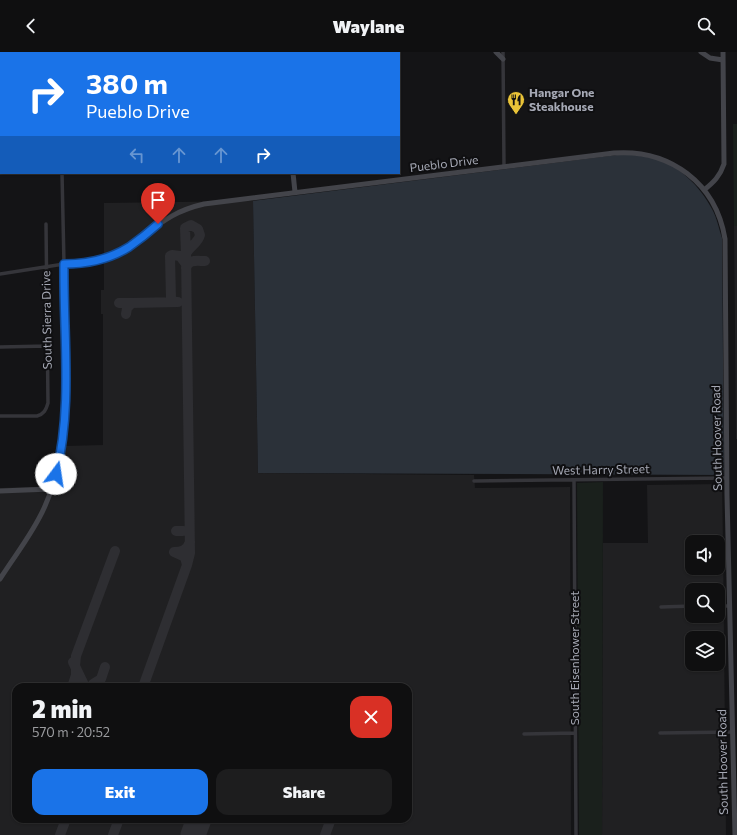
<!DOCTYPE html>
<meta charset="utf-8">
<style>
:root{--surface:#0f0f10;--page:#1d1d1e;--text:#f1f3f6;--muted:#9b9c9f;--line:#2f2f30;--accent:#1a73e8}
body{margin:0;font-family:Commissioner,sans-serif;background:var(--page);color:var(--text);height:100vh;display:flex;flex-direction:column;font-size:15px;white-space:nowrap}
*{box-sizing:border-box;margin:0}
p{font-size:13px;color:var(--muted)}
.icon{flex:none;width:22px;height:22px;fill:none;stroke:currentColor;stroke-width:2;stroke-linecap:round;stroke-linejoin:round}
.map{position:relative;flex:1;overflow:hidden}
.panel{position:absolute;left:12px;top:631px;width:400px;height:140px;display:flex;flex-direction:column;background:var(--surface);border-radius:12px;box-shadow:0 1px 3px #0004,0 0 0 1px var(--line)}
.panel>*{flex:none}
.banner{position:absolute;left:0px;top:0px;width:400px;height:122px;box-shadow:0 1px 3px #0004,0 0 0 1px var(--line);background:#1a73e8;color:#fff;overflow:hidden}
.fabs{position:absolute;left:685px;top:483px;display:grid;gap:8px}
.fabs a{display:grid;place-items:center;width:40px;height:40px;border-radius:8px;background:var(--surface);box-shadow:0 1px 3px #0004,0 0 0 1px var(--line);font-size:20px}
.pin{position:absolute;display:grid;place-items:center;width:34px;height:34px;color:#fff;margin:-41px -17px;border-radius:50% 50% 50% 0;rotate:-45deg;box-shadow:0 0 4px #0007}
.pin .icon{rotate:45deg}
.me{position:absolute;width:44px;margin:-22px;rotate:14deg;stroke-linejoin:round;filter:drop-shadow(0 0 3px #0008)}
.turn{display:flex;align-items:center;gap:14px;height:84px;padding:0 20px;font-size:18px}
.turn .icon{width:52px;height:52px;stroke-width:2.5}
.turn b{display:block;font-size:28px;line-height:34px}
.lanes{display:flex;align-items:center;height:38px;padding:0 20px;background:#0003;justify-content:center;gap:20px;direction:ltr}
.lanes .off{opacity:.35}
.round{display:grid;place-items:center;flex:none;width:42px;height:42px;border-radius:12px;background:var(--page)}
.head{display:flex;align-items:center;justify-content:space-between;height:68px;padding:0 20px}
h1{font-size:24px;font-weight:800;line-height:30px}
.primary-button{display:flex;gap:8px;margin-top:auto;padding:8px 20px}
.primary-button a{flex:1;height:46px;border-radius:12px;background:var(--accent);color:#fff;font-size:16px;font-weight:800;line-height:46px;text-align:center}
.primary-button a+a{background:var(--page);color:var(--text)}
header{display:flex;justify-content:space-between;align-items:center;height:52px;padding:0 20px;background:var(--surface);font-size:18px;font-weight:800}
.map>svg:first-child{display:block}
</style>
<header><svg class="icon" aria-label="back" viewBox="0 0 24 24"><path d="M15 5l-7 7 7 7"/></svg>Waylane<svg class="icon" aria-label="search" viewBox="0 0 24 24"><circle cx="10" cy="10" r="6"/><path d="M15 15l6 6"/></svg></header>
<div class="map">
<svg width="737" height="783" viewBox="0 0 737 783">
<rect width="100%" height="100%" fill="#141416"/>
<path fill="#202022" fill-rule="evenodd" d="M253,149l5,272 216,2 1,13 95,-1 1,348h-571v-347l60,-2 6,-40 37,-1v-131h-2v-24h3v-87zM16,635h392v132h-392z
M734,174h3v213h-1z
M722,432l1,58 3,293h-124l1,-292h45l-1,-58zM692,490h26v26h-26zM692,538h26v26h-26zM692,586h26v26h-26z"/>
<path fill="#1a201c" d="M733,72h4v102h-3z
M603,430l-1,353h-23l-2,-352z"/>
<path fill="#2b3139" d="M625,102c9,1 18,2 27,4 26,6 48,28 60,51 5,9 7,20 10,29l2,237 -466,-2 -5,-272z"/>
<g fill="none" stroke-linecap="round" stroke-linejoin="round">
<path stroke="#2e2e32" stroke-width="10" d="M186,216c3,-9 10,-7 19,-7
M175,250l-4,-3 -1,-43 2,-1 8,1 6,8
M119,251h13l-5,5 -1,6
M132,251l46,-1
M176,479h7
M187,513l-2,-8 -11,-5c8,0 13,-2 16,-10
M73,610l12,25
M75,614l1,-10 39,-105
M93,632l8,-5 4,-12
M72,635l4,-12v-7
M143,635l44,-122 3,-12 -4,-299c3,-8 12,-10 14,-19l-2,-6 -7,-4 -6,3 1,26
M60,783l6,-16
M113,783l6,-16
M193,783l5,-16
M325,783l6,-16"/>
<path stroke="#2e2e32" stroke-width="25" d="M193,783l6,-16"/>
<path stroke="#35353a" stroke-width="3.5" d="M503,0l1,114
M0,222l64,-10 -2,-91
M0,295l48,-1
M0,364h37c7,-2 9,-6 11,-13l-2,-179
M574,428l2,355
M474,429l253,-3
M718,554h12
M661,555l31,-1
M660,681l73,-1
M524,682l51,-1"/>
<path stroke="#43444a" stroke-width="5" d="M282,0v1
M288,0v1
M304,0l4,1
M496,0l7,7
M701,0l9,6 13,2
M264,1l2,-1
M339,1l36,-1
M0,14h1
M293,121l2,19
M704,138c10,-8 16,-14 20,-26l-1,-112
M0,439l51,-2
M0,527c15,-24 34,-47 45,-73 33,-76 18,-161 19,-242 22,0 47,-5 65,-18 28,-19 40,-34 75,-42l410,-51c56,-4 102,30 111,86l2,256 8,340"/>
<path stroke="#61636b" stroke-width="7" d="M368,0h2
M81,1l39,-1
M0,4h1"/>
</g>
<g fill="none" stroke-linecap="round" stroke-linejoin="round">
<defs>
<path id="route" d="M56,422c17,-68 7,-140 8,-210 22,0 46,-5 65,-17 10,-7 20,-15 29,-23"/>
</defs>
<use href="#route" stroke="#114b97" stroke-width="10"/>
<use href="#route" stroke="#1a73e8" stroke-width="7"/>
</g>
<defs>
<symbol id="restaurant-pin" viewBox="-11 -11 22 30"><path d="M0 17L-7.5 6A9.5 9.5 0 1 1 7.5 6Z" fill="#e9c338" stroke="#0f0f11"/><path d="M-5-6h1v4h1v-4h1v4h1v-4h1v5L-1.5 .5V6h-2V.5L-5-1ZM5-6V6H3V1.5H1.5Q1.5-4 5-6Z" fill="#111"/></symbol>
</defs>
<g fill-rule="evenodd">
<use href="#restaurant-pin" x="506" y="38" width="20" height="27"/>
</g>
<g text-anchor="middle" stroke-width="4" stroke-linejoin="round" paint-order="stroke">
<g font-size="12" font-weight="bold" fill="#a6a9b5" stroke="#0f0f11" text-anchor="start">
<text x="529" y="45">Hangar One<tspan x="529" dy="14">Steakhouse</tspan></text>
</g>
<g font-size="12" fill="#a6a9b5" stroke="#0f0f11">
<text transform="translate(444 112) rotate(-7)" y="4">Pueblo Drive</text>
<text transform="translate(47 268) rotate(-91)" y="4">South Sierra Drive</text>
<text transform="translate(717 386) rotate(-91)" y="4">South Hoover Road</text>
<text transform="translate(601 418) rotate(-1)" y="4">West Harry Street</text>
<text transform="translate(575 606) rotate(-90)" y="4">South Eisenhower Street</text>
<text transform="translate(723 710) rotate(-91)" y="4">South Hoover Road</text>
</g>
</g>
</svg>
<div class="fabs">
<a><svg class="icon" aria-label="sound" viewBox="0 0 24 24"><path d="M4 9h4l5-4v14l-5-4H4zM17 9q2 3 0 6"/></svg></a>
<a><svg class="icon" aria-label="search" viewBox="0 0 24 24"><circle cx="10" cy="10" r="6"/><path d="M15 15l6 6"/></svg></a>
<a><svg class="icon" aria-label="layers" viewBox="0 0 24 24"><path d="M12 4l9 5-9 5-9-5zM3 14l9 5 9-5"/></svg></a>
</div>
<div class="pin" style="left:158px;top:172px;background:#d93025"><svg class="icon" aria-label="arrive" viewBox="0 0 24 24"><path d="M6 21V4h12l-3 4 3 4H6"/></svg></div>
<svg class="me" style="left:56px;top:422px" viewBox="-20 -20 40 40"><circle r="19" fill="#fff"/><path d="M0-13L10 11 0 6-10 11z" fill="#1a73e8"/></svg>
<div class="banner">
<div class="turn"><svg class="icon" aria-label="right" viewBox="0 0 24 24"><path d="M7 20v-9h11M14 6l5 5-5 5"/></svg><div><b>380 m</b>Pueblo Drive</div></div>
<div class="lanes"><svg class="icon off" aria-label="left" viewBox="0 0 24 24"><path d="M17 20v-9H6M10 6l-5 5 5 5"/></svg><svg class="icon off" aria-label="ahead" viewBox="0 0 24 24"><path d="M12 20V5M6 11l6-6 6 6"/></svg><svg class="icon off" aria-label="ahead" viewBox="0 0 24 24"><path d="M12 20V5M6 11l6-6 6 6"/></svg><svg class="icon" aria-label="right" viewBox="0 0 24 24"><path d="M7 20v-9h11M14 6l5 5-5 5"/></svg></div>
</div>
<section class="panel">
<div class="head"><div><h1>2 min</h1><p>570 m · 20:52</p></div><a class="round" style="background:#d93025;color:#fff"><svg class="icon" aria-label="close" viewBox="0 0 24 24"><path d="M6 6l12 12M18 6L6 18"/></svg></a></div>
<div class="primary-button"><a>Exit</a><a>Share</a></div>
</section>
</div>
